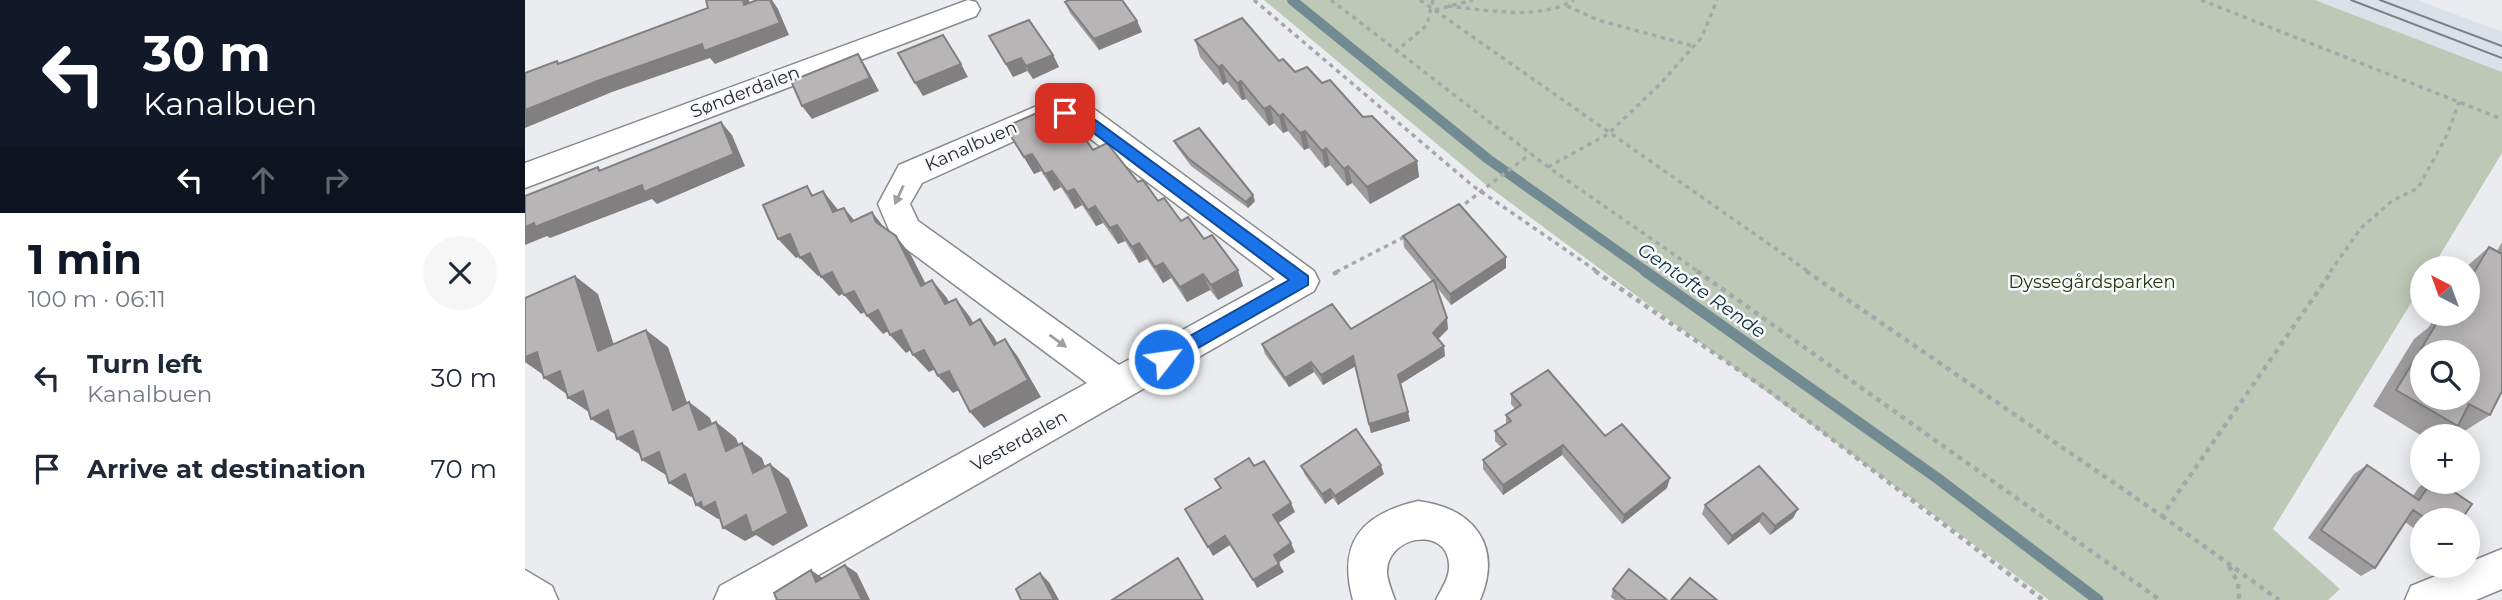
<!DOCTYPE html>
<meta charset="utf-8">
<style>
:root{--surface:#fff;--page:#f6f6f7;--text:#1f2937;--muted:#747a83;--accent:#111827}
body{margin:0;font-family:Montserrat,sans-serif;background:var(--page);color:var(--text);height:100vh;display:flex;flex-direction:column;font-size:26px;white-space:nowrap}
*{box-sizing:border-box;margin:0}
p{font-size:23px;color:var(--muted)}
.icon{flex:none;width:38px;height:38px;fill:none;stroke:currentColor;stroke-width:2;stroke-linecap:round;stroke-linejoin:round}
.map{position:relative;flex:1;overflow:hidden}
.panel{display:flex;flex-direction:column;background:var(--surface);width:525px}
.panel>*{flex:none}
.banner{background:#111827;color:#fff;overflow:hidden}
.needle{width:46px;rotate:319deg}
.buttons{position:absolute;left:1885px;top:256px;display:grid;gap:14px}
.buttons a{display:grid;place-items:center;width:70px;height:70px;border-radius:50%;background:var(--surface);box-shadow:0 4px 18px #0003;font-size:35px}
.pin{position:absolute;display:grid;place-items:center;width:60px;height:60px;color:#fff;margin:-30px;border-radius:14px;box-shadow:0 4px 10px #0006}
.me{position:absolute;width:77px;margin:-38px;rotate:60deg;stroke-linejoin:round;filter:drop-shadow(0 0 5px #0008)}
.turn{display:flex;align-items:center;gap:24px;height:147px;padding:0 28px;font-size:32px}
.turn .icon{width:91px;height:91px;stroke-width:2.5}
.turn b{display:block;font-size:49px;line-height:60px}
.lanes{display:flex;align-items:center;height:66px;padding:0 28px;background:#0003;justify-content:center;gap:35px;direction:ltr}
.lanes .off{opacity:.35}
.round{display:grid;place-items:center;flex:none;width:74px;height:74px;border-radius:37px;background:var(--page)}
.summary{display:flex;align-items:center;justify-content:space-between;height:119px;padding:0 28px}
h1{font-size:42px;font-weight:700;line-height:52px;color:var(--accent)}
ul{padding:0;list-style:none}
li{display:flex;align-items:center;gap:21px;height:91px;padding:0 28px}
li div{flex:1}
li b{display:block;font-size:26px}
li em{font-style:normal}
main{display:flex;flex:1;min-height:0}
.map>svg:first-child{display:block}
</style>
<main>
<section class="panel">
<div class="banner">
<div class="turn"><svg class="icon" aria-label="left" viewBox="0 0 24 24"><path d="M17 20v-9H6M10 6l-5 5 5 5"/></svg><div><b>30 m</b>Kanalbuen</div></div>
<div class="lanes"><svg class="icon" aria-label="left" viewBox="0 0 24 24"><path d="M17 20v-9H6M10 6l-5 5 5 5"/></svg><svg class="icon off" aria-label="ahead" viewBox="0 0 24 24"><path d="M12 20V5M6 11l6-6 6 6"/></svg><svg class="icon off" aria-label="right" viewBox="0 0 24 24"><path d="M7 20v-9h11M14 6l5 5-5 5"/></svg></div>
</div>
<div class="summary"><div><h1>1 min</h1><p>100 m · 06:11</p></div><a class="round"><svg class="icon" aria-label="close" viewBox="0 0 24 24"><path d="M6 6l12 12M18 6L6 18"/></svg></a></div>
<ul>
<li><svg class="icon" aria-label="left" viewBox="0 0 24 24"><path d="M17 20v-9H6M10 6l-5 5 5 5"/></svg><div><b>Turn left</b><p>Kanalbuen</p></div><em>30 m</em></li>
<li><svg class="icon" aria-label="arrive" viewBox="0 0 24 24"><path d="M6 21V4h12l-3 4 3 4H6"/></svg><div><b>Arrive at destination</b></div><em>70 m</em></li>
</ul>
</section>
<div class="map">
<svg width="1977" height="600" viewBox="0 0 1977 600">
<rect width="100%" height="100%" fill="#ebecef"/>
<path fill="#dbe0e9" d="M1790,0h102l85,32v40z"/>
<path fill="#bec8b6" d="M739,0h1051l187,72v81l-70,115h-10v17l-149,244 67,60 -12,11h-279l-564,-416z"/>
<g fill="none" stroke-linecap="round" stroke-linejoin="round">
<path stroke="#728b93" stroke-width="10" d="M767,0l196,159 159,113"/>
<path stroke="#728b93" stroke-width="11" d="M1120,271l292,207 161,122"/>
<defs>
<path id="minor" d="M443,0l8,2 4,7 -4,7 -451,172v-25z
M526,100l39,6 224,165 5,10 -5,10 -539,309h-61l6,-14 367,-203 -194,-144 -15,-35 21,-39zM529,123l17,1 204,155 -156,86 -201,-144 -8,-17 12,-21z
M893,501c56,7 85,45 62,99h-44c5,-11 14,-22 13,-35 -1,-40 -64,-30 -62,9 1,8 5,18 8,26h-42c-16,-58 9,-86 65,-99z
M1977,549v40l-26,11h-71l6,-14z
M0,570l27,16 6,14h-33z"/>
</defs>
<use href="#minor" stroke="#898a8c" stroke-width="3"/>
<path stroke="#a6a7aa" stroke-width="3.5" stroke-dasharray="4.5 4.5" stroke-linecap="butt" d="M729,0l219,186 125,86
M806,0l217,167 151,105
M895,0l389,272
M1676,0l301,119
M923,6c40,4 90,15 126,-6
M1042,6l31,14 95,26
M910,10l38,-10
M870,52l32,-27 6,-25
M1023,167l60,-33 52,-50 42,-47 15,-37
M933,209l72,-55
M811,272l70,-36
M1805,272l31,-44 31,-27 26,-13 29,-53 12,-33"/>
<path stroke="#a6a7aa" stroke-width="4.5" stroke-dasharray="5 5" stroke-linecap="butt" d="M1070,271l174,120 274,209
M1172,271l463,329
M1281,271l356,245 170,-245
M808,274l7,-3
M1637,516l117,84
M1704,566l9,17 1,17"/>
<use href="#minor" fill="#fff" fill-rule="evenodd"/>
<path stroke="#7e7f81" stroke-width="2" d="M1826,0l151,58
M1855,0l122,46"/>
</g>
<path fill="#9e9c9d" d="M540,2l72,19 5,11 -43,18 -29,-37z
M464,36l64,19 6,12 -26,12 -6,-8 -14,6z
M670,40l84,21 16,11 27,11 95,78 2,16 -49,27 -18,-21 -5,3 -17,-21 -5,3 -16,-20 -5,2 -16,-19 -5,2 -9,-10 -5,3 -23,-27 -4,1 -15,-18 -4,3 -23,-28z
M480,127l66,6 67,49 20,19 46,38 39,47 -25,14 -8,-10 -23,12 -16,-24 -8,5 -16,-24 -8,4 -14,-22 -7,3 -15,-21 -7,3 -14,-21 -7,4 -14,-22 -7,4 -13,-20 -7,3z
M649,141l81,60 -7,7 -57,-42 -14,-19z
M878,236l103,32 -55,37 -16,-20 13,44 -10,10 7,17 -45,28 10,37 -39,12 -16,-67 -32,19 -9,-13 -25,15 -24,-33 -3,-10 89,-15 81,-48 -28,-34z
M1977,242v149l-12,24 -27,17 -7,-5 -14,9h-20l-49,-30 41,-67 15,-12 8,-14h30v-45h-2l24,-21 8,4z
M986,394l94,42 62,52 -45,36 -60,-69 -59,40 -20,-26v-9l18,-13 -6,-6v-10l11,-7v-9l9,-6 -4,-5z
M1842,465l46,31 6,-9 10,-6h9l23,39h-39v14l-17,-12 -30,46 -14,8 -53,-38 46,-64z
M776,466l83,8 -46,31 -5,-7 -8,6 -20,-29z
M1180,505l93,4 -5,9 -23,17 -11,-13 -31,23 -26,-31z
M1088,589l54,11h-52l-4,-3z"/>
<path fill="#817f7f" d="M218,0h6l5,18 -10,-13z
M245,0h2l6,9 11,26 -74,29 -5,-6 -98,34 -87,36v-18z
M612,21l5,11 -43,18 -5,-11z
M333,54l8,13 13,24 -67,28 -10,-13z
M528,55l6,12 -26,12 -7,-13z
M496,58l6,13 -14,6 -7,-13z
M436,64l7,13 -45,19 -8,-13z
M697,65l5,17 -4,3 -5,-18z
M716,81l5,18 -4,1 -5,-17z
M745,106l4,17 -5,3 -5,-17z
M758,114l5,17 -5,2 -4,-17z
M196,122l11,13 13,31 -88,38 -5,-5 -102,39 -3,-2 -22,9v-18z
M780,131l4,17 -5,2 -4,-17z
M801,148l4,17 -5,3 -3,-17z
M507,154l9,17 -7,3 -10,-17z
M892,161l2,16 -49,27 -3,-17z
M823,166l4,17 -5,3 -3,-17z
M527,171l9,16 -7,4 -9,-17z
M549,189l8,16 -7,4 -8,-17z
M298,191l16,20 -6,1z
M728,195l2,6 -7,7 -2,-6z
M570,206l8,17 -7,3 -8,-16z
M319,208l16,19 -9,-5z
M347,212l15,19 -11,-9z
M592,225l8,16 -7,3 -8,-16z
M265,234l17,20 -11,4 -18,-19z
M371,236l15,19 25,49 -15,-18z
M614,243l8,16 -8,4 -7,-16z
M285,253l18,19 -10,4 -18,-18z
M981,257v11l-55,37 -1,-11z
M638,263l8,15 -8,5 -8,-16z
M713,270l5,16 -25,14 -7,-15z
M307,272l17,18 -10,6 -18,-19z
M678,274l7,16 -23,12 -7,-15z
M50,276l23,18 23,74 -23,-17z
M407,280l15,18 12,24 -14,-18z
M329,291l17,18 -10,5 -17,-19z
M431,299l14,18 14,26 -14,-18z
M353,310l16,18 -11,6 -16,-18z
M922,318l1,11 -14,14 -1,-10z
M455,319l14,18 14,26 -14,-18z
M121,330l22,17 27,79 -22,-16z
M376,330l15,17 -10,6 -16,-18z
M480,339l13,18 23,40 -57,31 -14,-16z
M919,346l1,10 -46,29 -1,-10z
M399,350l16,17 -11,5 -16,-17z
M12,352l8,24 -20,-14v-5z
M828,356l3,10 -33,19 -2,-10z
M786,362l3,10 -25,15 -4,-9z
M35,371l8,24 -24,-17z
M424,371l14,17 -10,5 -15,-17z
M58,391l9,23 -24,-16z
M164,402l21,16 10,28 -21,-16z
M83,410l7,24 -24,-15z
M883,412l2,9 -39,12 -2,-9z
M191,422l20,16 11,28 -21,-15z
M108,431l8,24 -24,-16z
M217,443l20,15 11,30 -20,-15z
M1038,445l-1,10 -59,40v-10z
M134,452l23,15 -16,8 -24,-15z
M245,464l19,15 19,47 -35,20 -17,-11 -11,6 -22,-13z
M856,465l3,9 -46,31 -3,-9z
M160,474l22,15 -16,8 -22,-14z
M1145,478l-3,10 -45,36 2,-9z
M805,489l3,9 -8,6 -3,-10z
M176,502h14l5,16 -2,1 -22,-14z
M766,503l4,9 -18,12 -4,-9z
M1273,509l-5,9 -23,17 5,-9z
M1238,513l-4,9 -31,23 4,-9z
M700,536l5,9 -17,11 -5,-9z
M766,543l4,9 -17,11 -4,-8z
M754,564l5,8 -27,16 -4,-8z
M320,565l12,8 13,27h-8z
M286,570l13,9 -8,3z
M515,573l9,9 10,18h-5z"/>
<path fill="#b8b5b6" stroke="#817f7f" stroke-width="2" fill-rule="evenodd" d="M181,0h37l1,5 13,-5h13l10,23 -76,28 -2,-7 -102,36 -75,30v-37l32,-12 1,3 150,-56z
M544,0h53l15,21 -43,18 -29,-37z
M717,18l37,43 4,-2 12,13 12,-5 15,16 8,-3 33,37 9,-1 45,45 -50,26 -19,-21 -4,3 -18,-21 -4,3 -17,-20 -5,2 -17,-19 -4,2 -9,-10 -6,3 -23,-28 -4,2 -15,-18 -4,2 -23,-27z
M504,20l24,35 -27,11 -5,-8 -15,6 -17,-28z
M418,35l18,29 -46,19 -17,-30z
M333,54l12,24 -68,28 -11,-25z
M521,109h9l16,24 8,-3 14,20 14,-7 31,39 5,-2 15,21 6,-3 17,23 7,-4 16,22 8,-4 26,35 -27,15 -8,-11 -23,13 -17,-24 -8,4 -16,-24 -7,4 -15,-22 -7,3 -15,-22 -7,4 -14,-21 -7,3 -15,-21 -7,3 -13,-20 -8,3 -19,-30z
M196,122l13,32 -90,38 -2,-7 -107,42 -1,-4 -9,4v-31l73,-29 1,4z
M674,128l54,67 -7,7 -57,-43 -15,-18z
M282,186l5,10 11,-5 10,21 11,-4 7,14 21,-10 4,10 20,14 25,50 11,-6 13,24 11,-5 14,26 10,-6 14,26 11,-6 23,41 -58,32 -21,-41 -11,5 -14,-26 -11,5 -12,-25 -11,5 -12,-25 -11,6 -13,-25 -10,4 -12,-23 -11,5 -11,-24 -10,5 -10,-24 -12,5 -15,-34z
M934,204l47,53 -56,37 -47,-58z
M1964,247l13,7v137l-12,24 -21,-11 -11,22 -62,-36 42,-69 6,3 7,-11h16v-29zM1897,352h45v45h-45z
M50,276l23,75 48,-21 27,80 16,-8 10,28 17,-8 10,29 16,-8 11,30 17,-9 18,49 -36,20 -6,-18 -23,13 -8,-26 -12,6 -2,-6 -5,3 -11,-31 -16,9 -10,-31 -17,8 -9,-29 -16,8 -9,-29 -17,9 -8,-28 -15,7 -8,-27 -16,7 -7,-26 -12,5v-59z
M909,280l13,38 -14,15 11,13 -46,29 10,37 -39,12 -16,-68 -32,19 -10,-13 -26,16 -23,-34 70,-40 19,25z
M1023,370l57,66 17,-12 48,54 -46,37 -61,-70 -60,40 -20,-25 23,-16 -11,-13 16,-10 -5,-6 15,-10 -10,-11z
M831,429l25,36 -46,31 -5,-7 -8,5 -21,-28z
M724,458l5,8 10,-5 27,42 -18,12 18,28 -17,12 5,9 -26,16 -28,-44 -17,11 -23,-38 36,-21 -6,-9z
M1842,465l52,35 13,-19h6l34,23 -11,16h-33l-15,-10 -38,58 -54,-38z
M1234,466l39,43 -23,17 -12,-13 -31,23 -27,-31z
M653,558l25,42h-91z
M320,565l17,35h-85l-3,-7 37,-23 5,12z
M1104,569l38,31h-41l-13,-11z
M515,573l14,27h-33l-5,-11z
M1165,578l27,22h-46z"/>
<defs><path id="oneway-solid" d="M-6-.8H1V-3.2L6.5 0L1 3.2V.8H-6Z" transform="scale(1.75)"/></defs>
<g fill="#9f9fa0">
<use href="#oneway-solid" transform="translate(374 195) rotate(115)"/>
<use href="#oneway-solid" transform="translate(533 341) rotate(36)"/>
</g>
<path fill="#1a73e8" stroke="#114b97" stroke-width="2" d="M540,108l18,3 225,165v9l-138,79h-12v-10l131,-74 -214,-161 -15,-3v-7z"/>
<g text-anchor="middle" stroke-width="5" stroke-linejoin="round" paint-order="stroke">
<g font-size="18" fill="#292a2b" stroke="#f8f9fc">
<text transform="translate(220 92) rotate(-21)" y="6">Sønderdalen</text>
<text transform="translate(446 146) rotate(-24)" y="6">Kanalbuen</text>
<text transform="translate(494 441) rotate(-29)" y="6">Vesterdalen</text>
</g>
<g font-size="18" fill="#26390d" stroke="#f8f9fc">
<text x="1567" y="288">Dyssegårdsparken</text>
</g>
<g font-size="19" font-style="italic" fill="#0f313b" stroke="#f8f9fc">
<text transform="translate(1177 290) rotate(35)" y="7">Gentofte Rende</text>
</g>
</g>
</svg>
<div class="buttons">
<a><svg class="needle" viewBox="-14 -14 28 28"><path d="M0-13l5 13h-10z" fill="#e53935"/><path d="M0 13l5-13h-10z" fill="#747a83"/></svg></a>
<a><svg class="icon" aria-label="search" viewBox="0 0 24 24"><circle cx="10" cy="10" r="6"/><path d="M15 15l6 6"/></svg></a>
<a>+</a>
<a>−</a>
</div>
<div class="pin" style="left:540px;top:113px;background:#d93025"><svg class="icon" aria-label="arrive" viewBox="0 0 24 24"><path d="M6 21V4h12l-3 4 3 4H6"/></svg></div>
<svg class="me" style="left:639px;top:359px" viewBox="-20 -20 40 40"><circle r="17" fill="#1a73e8" stroke="#fff" stroke-width="3"/><path d="M0-11L8 9 0 5-8 9z" fill="#fff"/></svg>
</div>
</main>
